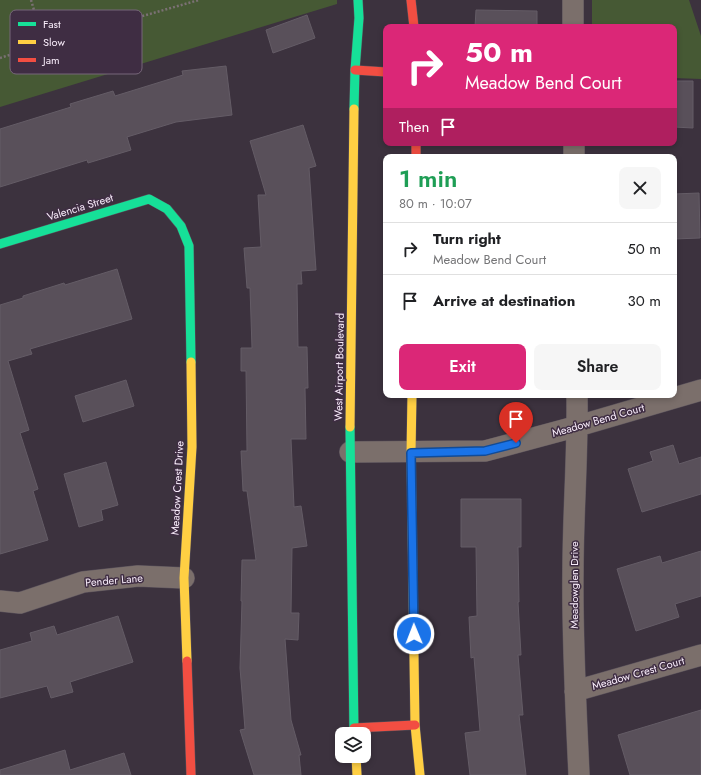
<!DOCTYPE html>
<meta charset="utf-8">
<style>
:root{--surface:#fff;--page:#f6f6f6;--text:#202124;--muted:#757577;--line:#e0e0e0;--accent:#db2777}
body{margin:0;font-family:Jost,sans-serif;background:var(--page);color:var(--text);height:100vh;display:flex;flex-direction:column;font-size:15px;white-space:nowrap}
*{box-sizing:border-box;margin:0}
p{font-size:13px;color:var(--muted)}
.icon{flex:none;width:22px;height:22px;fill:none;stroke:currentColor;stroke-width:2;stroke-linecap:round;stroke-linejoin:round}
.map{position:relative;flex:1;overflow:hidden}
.sheet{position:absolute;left:383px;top:154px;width:294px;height:244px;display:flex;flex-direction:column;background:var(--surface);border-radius:8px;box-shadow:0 2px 6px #0003}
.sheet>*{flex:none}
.top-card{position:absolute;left:383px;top:24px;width:294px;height:122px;border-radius:8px;box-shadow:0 2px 6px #0003;background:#db2777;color:#fff;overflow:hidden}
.buttons{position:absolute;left:335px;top:727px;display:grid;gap:8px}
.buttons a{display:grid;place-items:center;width:36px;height:36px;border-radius:8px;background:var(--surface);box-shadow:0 2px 6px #0003;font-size:20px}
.pin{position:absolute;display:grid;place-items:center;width:34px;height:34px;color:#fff;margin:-41px -17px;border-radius:50% 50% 50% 0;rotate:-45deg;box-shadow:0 0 4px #0007}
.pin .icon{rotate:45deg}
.me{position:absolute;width:44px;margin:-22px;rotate:359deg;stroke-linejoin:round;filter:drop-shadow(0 0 3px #0008)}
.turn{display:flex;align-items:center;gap:14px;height:84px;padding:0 16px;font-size:18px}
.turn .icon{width:52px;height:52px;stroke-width:2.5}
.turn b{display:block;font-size:28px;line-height:34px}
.then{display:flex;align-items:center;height:38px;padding:0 16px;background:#0003;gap:8px;font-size:15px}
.round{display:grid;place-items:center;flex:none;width:42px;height:42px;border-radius:8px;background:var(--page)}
.overview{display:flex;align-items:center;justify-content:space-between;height:68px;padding:0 16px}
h1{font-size:24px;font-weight:600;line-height:30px;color:#1e9e55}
.action{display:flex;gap:8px;margin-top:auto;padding:8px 16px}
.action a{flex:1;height:46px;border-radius:8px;background:var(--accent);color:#fff;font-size:16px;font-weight:600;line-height:46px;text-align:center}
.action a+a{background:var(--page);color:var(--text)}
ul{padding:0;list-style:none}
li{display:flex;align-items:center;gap:12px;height:52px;padding:0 16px;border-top:1px solid var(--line)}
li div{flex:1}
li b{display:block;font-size:15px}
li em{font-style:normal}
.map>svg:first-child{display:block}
</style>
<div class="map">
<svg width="701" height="775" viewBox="0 0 701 775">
<rect width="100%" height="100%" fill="#3c323e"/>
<path fill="#465934" d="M0,0h337v4l-337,103z
M592,0h97l12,36v43l-27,-1v-51h-82z"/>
<path fill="#59505a" stroke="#645c66" d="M476,10l61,1v16h-62z
M307,15l8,23 -42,15 -7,-23z
M226,66l6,49 -56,7 -49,15 4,13 -43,13 -1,-3 -87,27v-58l71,-22 -1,-3 43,-13 2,5 68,-21 -1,-4z
M674,81h19v47l-19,-1z
M303,125l13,41 -7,2 7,102 -15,1 1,13h-5l1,63h9l1,41h-3l1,51h-15l3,68 7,-1 6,40 -15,2 -1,65h8l-1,27 -13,-1 6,81 10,35h-2l2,20h-47l-14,-45 5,-1 -5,-61 2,-67h-1l1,-41h14l-9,-69h-4l-2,-40h6l-1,-80h-5v-23h11l-2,-60h-3l-3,-40 17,-1 -3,-52h8l-16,-54z
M699,193l1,45 -26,1v-45z
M117,269l15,50 -102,30 2,5 -24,7 21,69 -9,3 18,56 -5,2 15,49 -48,14v-249l23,-7v-2l41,-13 1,2z
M126,380l8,26 -51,16 -8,-26z
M673,445l6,19 22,-7v37l-59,18 -14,-43 25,-8 -3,-9z
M106,462l12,43 -17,5 2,10 -24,7 -15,-53z
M461,499h60v48h-3l1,55h-1l3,53h-3l5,60h-4l7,60h-56l-5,-42 15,-2 -6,-74 -3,1 -2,-41 8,-1 -1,-69h-15z
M701,551v45l-26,8 4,13 -43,14 -19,-62 43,-13 2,7z
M118,616l15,46 -63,20 3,10 -22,6 -4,-12 -47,12v-48l32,-9 -2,-8 24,-7 3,9z
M701,710v65h-71l-12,-40z
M65,750l5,20 54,-17 7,22h-131v-5z"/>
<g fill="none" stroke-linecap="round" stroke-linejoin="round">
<defs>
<path id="street" d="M573,0v27
M574,143v14
M577,395c1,59 -4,118 -4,176 -1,68 3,136 6,204
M350,452l135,-1 93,-25 123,-36
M0,601l20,2 63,-21 55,-6 46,2
M575,691l126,-36"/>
<path id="fast" d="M354,109l1,-39 4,-52 -1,-18
M0,244l149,-45 18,10 14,17 8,20 2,116
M350,427l4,307"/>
<path id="slow" d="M412,395l-1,58 4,272 5,50
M350,427l4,-318
M187,661l-3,-83 8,-131 -1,-85
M356,756l1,19"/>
<path id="jam" d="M411,0l3,27
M355,70l31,2
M416,143v14
M187,661l4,114
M354,728l61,-3"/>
</defs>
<use href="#street" stroke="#59515b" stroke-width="22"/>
<use href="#fast" stroke="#59515b" stroke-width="10"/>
<use href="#slow" stroke="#59515b" stroke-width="10"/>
<use href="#jam" stroke="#59515b" stroke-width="10"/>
<path stroke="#7b7174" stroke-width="2.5" stroke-dasharray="2 2" stroke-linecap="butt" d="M31,0l13,44 155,-44
M0,58l44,-14"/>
<use href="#street" stroke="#7b6f6b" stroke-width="21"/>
<use href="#fast" stroke="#16e098" stroke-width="9"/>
<use href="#slow" stroke="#ffcf43" stroke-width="9"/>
<use href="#jam" stroke="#f24e42" stroke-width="9"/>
</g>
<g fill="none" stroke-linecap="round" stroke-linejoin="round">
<defs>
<path id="route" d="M414,634l-3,-181 74,-2 31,-8"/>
</defs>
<use href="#route" stroke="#114b97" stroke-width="10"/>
<use href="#route" stroke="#1a73e8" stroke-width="7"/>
</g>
<g text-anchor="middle" stroke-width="3" stroke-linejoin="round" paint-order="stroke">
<g font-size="11" fill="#f9edfb" stroke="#3f2d43">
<text transform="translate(80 207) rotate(-17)" y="4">Valencia Street</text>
<text transform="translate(339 367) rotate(-89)" y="4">West Airport Boulevard</text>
<text transform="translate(598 420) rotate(-16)" y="4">Meadow Bend Court</text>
<text transform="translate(177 488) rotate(-87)" y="4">Meadow Crest Drive</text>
<text transform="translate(114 580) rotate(-5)" y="4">Pender Lane</text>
<text transform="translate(574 585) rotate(-90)" y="4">Meadowglen Drive</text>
<text transform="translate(638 673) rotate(-16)" y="4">Meadow Crest Court</text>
</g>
</g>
<rect x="10" y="10" width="132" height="64" rx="6" fill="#3f2d43" stroke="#77677a" stroke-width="1"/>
<rect x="18" y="22" width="18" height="4" fill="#16e098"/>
<rect x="18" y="40" width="18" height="4" fill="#ffcf43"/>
<rect x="18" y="58" width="18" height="4" fill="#f24e42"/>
<g font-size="11" fill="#f9edfb">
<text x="43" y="28">Fast</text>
<text x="43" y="46">Slow</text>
<text x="43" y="64">Jam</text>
</g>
</svg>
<div class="buttons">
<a><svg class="icon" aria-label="layers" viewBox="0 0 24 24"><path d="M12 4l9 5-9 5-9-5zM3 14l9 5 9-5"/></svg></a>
</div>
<div class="pin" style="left:516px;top:443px;background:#d93025"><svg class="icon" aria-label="arrive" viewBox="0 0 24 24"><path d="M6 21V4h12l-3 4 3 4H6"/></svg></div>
<svg class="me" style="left:414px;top:634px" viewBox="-20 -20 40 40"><circle r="17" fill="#1a73e8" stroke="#fff" stroke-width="3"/><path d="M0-11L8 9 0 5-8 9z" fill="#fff"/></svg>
<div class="top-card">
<div class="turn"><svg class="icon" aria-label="right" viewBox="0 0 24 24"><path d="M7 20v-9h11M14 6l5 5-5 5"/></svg><div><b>50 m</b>Meadow Bend Court</div></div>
<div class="then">Then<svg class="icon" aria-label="arrive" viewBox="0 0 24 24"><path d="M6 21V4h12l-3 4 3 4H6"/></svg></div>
</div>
<section class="sheet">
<div class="overview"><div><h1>1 min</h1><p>80 m · 10:07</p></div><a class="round"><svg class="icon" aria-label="close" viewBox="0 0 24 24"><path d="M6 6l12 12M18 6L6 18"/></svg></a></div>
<ul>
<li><svg class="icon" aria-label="right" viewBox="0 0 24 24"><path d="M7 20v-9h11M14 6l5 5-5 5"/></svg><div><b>Turn right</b><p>Meadow Bend Court</p></div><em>50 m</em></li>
<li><svg class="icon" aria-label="arrive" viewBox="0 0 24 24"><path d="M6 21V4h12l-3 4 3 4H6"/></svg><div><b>Arrive at destination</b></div><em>30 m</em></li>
</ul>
<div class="action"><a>Exit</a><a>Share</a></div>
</section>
</div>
